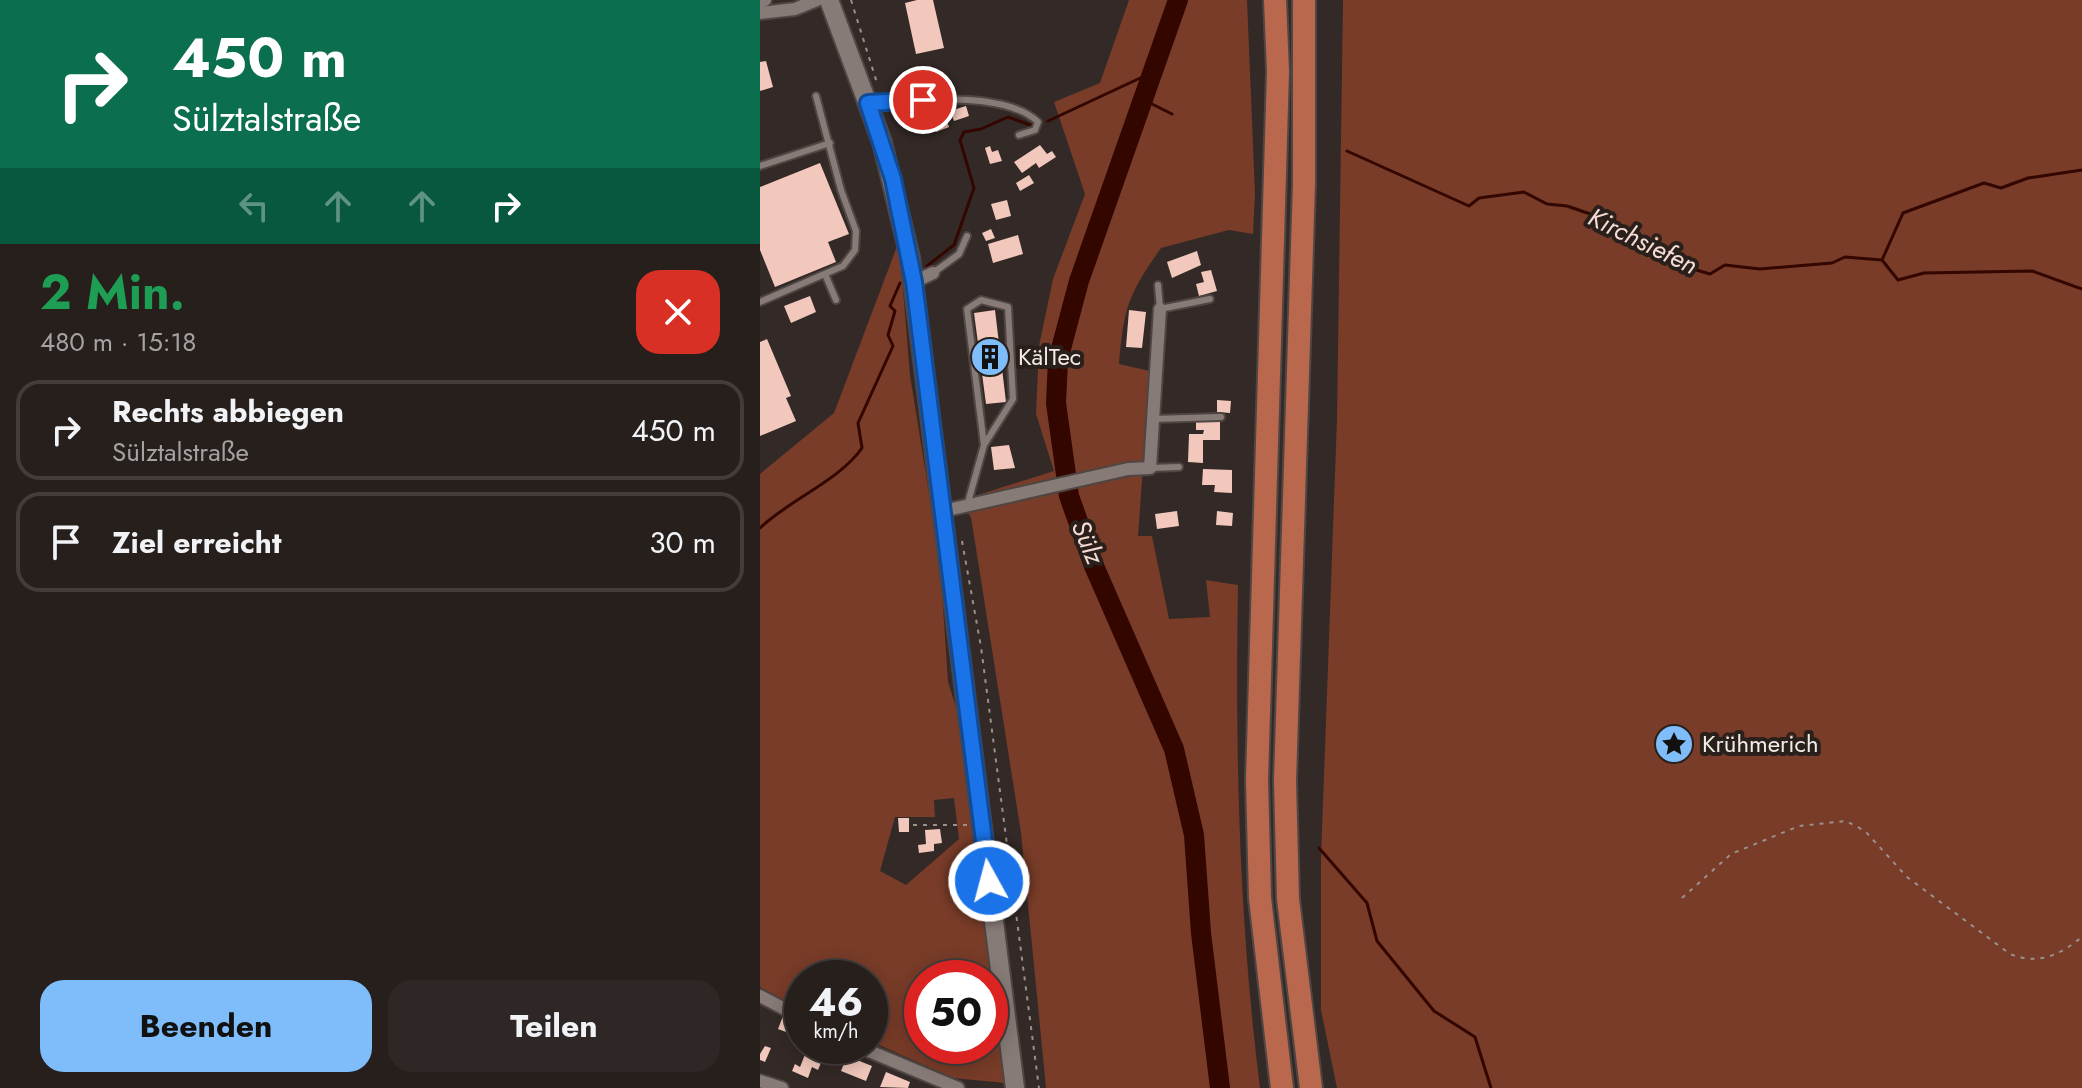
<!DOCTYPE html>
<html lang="de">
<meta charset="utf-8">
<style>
:root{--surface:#261f1c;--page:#2e2725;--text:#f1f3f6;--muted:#a4a2a3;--line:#423d3b;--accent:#7fbdfa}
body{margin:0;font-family:Jost,sans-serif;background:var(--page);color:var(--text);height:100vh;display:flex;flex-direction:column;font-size:30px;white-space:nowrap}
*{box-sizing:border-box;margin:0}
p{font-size:26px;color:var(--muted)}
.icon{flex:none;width:44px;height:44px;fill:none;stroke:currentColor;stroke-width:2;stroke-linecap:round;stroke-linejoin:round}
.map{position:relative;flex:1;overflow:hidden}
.sheet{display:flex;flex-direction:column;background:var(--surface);width:760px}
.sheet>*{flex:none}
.hud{background:#0b6e4f;color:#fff;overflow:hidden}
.speed{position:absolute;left:24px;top:960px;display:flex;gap:16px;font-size:40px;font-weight:700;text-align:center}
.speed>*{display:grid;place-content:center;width:104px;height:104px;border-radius:50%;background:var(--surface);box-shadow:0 4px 20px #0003,0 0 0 2px var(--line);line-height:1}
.speed small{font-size:20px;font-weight:400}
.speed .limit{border:12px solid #d22;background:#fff;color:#111}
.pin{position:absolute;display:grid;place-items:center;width:68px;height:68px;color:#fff;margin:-34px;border:4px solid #fff;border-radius:50%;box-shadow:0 2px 8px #0007}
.me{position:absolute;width:88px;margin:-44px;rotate:353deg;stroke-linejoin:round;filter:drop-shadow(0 0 6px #0008)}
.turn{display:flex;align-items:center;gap:28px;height:168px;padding:0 40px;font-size:36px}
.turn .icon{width:104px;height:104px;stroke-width:2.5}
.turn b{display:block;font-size:56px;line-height:68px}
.lanes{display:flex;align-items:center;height:76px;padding:0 40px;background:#0003;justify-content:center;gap:40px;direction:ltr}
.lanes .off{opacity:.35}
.round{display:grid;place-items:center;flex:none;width:84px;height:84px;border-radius:24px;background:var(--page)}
.summary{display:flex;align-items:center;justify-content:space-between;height:136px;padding:0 40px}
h1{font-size:48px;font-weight:700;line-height:60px;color:#1e9e55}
.action{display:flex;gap:16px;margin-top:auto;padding:16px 40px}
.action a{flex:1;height:92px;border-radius:24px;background:var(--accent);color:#111;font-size:32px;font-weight:700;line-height:92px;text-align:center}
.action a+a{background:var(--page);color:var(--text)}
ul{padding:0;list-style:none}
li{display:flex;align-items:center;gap:24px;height:100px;margin:0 16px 12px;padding:0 24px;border:4px solid var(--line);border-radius:24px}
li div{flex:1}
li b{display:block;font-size:30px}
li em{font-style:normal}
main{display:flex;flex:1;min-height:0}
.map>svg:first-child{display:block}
</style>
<main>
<section class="sheet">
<div class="hud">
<div class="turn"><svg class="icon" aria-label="right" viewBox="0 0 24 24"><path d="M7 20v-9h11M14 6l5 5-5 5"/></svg><div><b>450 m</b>Sülztalstraße</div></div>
<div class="lanes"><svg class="icon off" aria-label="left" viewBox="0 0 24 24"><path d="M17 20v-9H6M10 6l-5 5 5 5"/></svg><svg class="icon off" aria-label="ahead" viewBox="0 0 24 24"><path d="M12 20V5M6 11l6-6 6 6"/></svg><svg class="icon off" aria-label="ahead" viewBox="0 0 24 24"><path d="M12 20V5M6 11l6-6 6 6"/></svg><svg class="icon" aria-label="right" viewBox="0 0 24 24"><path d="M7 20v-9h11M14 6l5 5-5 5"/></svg></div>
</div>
<div class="summary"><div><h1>2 Min.</h1><p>480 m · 15:18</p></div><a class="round" style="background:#d93025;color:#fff"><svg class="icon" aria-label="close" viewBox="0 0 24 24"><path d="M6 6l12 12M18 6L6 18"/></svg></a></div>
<ul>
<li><svg class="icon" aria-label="right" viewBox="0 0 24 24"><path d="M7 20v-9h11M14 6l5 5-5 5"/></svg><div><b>Rechts abbiegen</b><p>Sülztalstraße</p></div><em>450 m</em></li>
<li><svg class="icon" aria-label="arrive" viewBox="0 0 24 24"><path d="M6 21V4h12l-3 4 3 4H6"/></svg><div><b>Ziel erreicht</b></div><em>30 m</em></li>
</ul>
<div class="action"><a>Beenden</a><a>Teilen</a></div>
</section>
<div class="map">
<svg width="1322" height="1088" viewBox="0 0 1322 1088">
<rect width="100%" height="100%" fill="#332926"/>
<path fill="#783c28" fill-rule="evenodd" d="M369,0h118l8,193 -2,41 -24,-4 -68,18c-33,47 -37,59 -42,116l31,7 -12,165h14l17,83 41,-2 -4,-37 32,5c-3,168 1,336 22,503h-214l-25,-255 -50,-316 -12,-16 95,-30 -18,-57 3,-68 14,-67 32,-85 -31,-92 46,-19z
M583,0h739v1088h-745l-16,-78v-152l16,-440z
M139,241l11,134 30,187 8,120 10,31 47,370 -52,-5 -83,-37v-63h-68v32l-42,-23v-513l74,-61zM194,798l5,41 -53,46 -26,-14 15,-54h40l-1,-17zM162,978h68v68h-68z"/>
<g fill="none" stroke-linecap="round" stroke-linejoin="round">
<path stroke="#330600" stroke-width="3" d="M382,99l30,15
M288,121l103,-48
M587,151l122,55 10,-8 45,-6 23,12 20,2 41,14 20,17 48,27 34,10 15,-9 35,4 72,-6 13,-6 37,3 16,20 26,-7 108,-2 50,18
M1122,260l21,-47 81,-30 17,5 27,-10 54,-8
M167,266l27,-21 20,-57 -14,-48 4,-8 17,-3 27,-12 25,9
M0,528c29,-28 80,-48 102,-80l-4,-25 35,-77 -5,-11 7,-24 -5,-5 10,-23
M559,848l48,55 10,38 57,70 41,26 16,51"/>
<path stroke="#330600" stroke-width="20" d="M418,0l-99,281 -21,79 -2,43 13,93 25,70 80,183 20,86 7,98 19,155"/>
</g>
<path fill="#f1c8bb" d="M157,0h16l11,48 -28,6 -11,-51z
M6,61l7,26 -13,4v-29z
M206,106l3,10 -15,5 -4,-10z
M182,108l7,19 -13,5 -7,-18z
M280,145l7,9 5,-3 4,6 -17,11 -3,-5 -14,10 -8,-11z
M230,146l2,6 6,-2 4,11 -12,3 -5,-16z
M60,163l29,71 -21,8 8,20 -61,25 -15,-37v-63z
M269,175l5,8 -14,8 -4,-8z
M247,200l4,16 -15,4 -5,-16z
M231,229l4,9 -9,3 -4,-8z
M258,235l5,19 -30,9 -5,-19z
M437,251l4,14 -29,13 -5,-16z
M451,270l6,21 -18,5 -3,-12 8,-2 -3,-10z
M50,296l6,16 -25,11 -7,-17z
M235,310l11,92 -20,2 -12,-91z
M369,310l17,2 -4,36 -16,-1z
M7,339l24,57 -5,2 10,23 -36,15v-94z
M457,400l14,1 -1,12 -13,-1z
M436,422h24v18h-17v23l-15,-1 1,-28h14l1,-4h-8z
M249,445l6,23 -21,2 -3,-23z
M443,469l29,1v23l-18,-1 1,-7h-13z
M417,511l2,15 -22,3 -2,-15z
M457,511l16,2 -1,13 -16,-1z
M138,818h11v14h-10z
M180,829l2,14 -8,1v7l-15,2 -1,-8 8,-1 -1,-14z
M23,1016l16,6 -5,13 -16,-6z
M5,1046l6,2 -6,14 -5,-2v-6z
M48,1047l17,6 -7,17 -6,-3 -4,11 -16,-7 3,-7 5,3z
M87,1056l25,10 -6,15 -25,-10z
M126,1072l24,10 -2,6 -28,-1z"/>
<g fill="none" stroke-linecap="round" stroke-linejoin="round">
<defs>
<path id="lane" d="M141,99c38,1 108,-5 137,23l-3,8 -16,5
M0,166l70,-23
M173,273l26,-19 8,-18
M65,274l11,26
M398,285l2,24 50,-10
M0,302l83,-36 12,-16 1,-19 -15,-41 -25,-94
M393,419l68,-2
M391,468l28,-1
M207,506l17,-61 29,-46 -5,-92 -27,-7 -14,9 17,136"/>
<path id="street" d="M0,1l5,-1
M0,13l35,-4 22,-9
M108,103l32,-4
M154,282l19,-9
M183,511l185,-42 22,-1 10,-159
M0,996l42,22
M97,1046l101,42
M0,1081l22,7"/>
<path id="secondary" d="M69,0l53,142 28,115 105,831"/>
<path id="highway" d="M515,0l3,71 -21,709 3,118 22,190
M544,0v184l-19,597 3,118 23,189"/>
</defs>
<use href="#lane" stroke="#4f4643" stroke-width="10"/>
<use href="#street" stroke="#4f4643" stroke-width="16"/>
<use href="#secondary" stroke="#4f4643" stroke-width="22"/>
<use href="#highway" stroke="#4f4643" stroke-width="26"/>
<path stroke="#9a918e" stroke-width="2" stroke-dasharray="4 6" stroke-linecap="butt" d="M91,0l26,83
M202,541l19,106 58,441
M153,825h55
M922,898l49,-44 68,-28 47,-5 19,10 42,46 103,77c29,11 48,2 72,-17"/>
<use href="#lane" stroke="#877b77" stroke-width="6"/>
<use href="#street" stroke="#877b77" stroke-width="12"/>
<use href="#secondary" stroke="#877b77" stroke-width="18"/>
<use href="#highway" stroke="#ba684d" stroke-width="22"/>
</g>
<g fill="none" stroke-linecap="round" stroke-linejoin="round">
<defs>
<path id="route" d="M163,100l-55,3 25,76 21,103 75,599"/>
</defs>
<use href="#route" stroke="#114b97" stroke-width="20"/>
<use href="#route" stroke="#1a73e8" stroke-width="14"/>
</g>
<defs>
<symbol id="building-disc" viewBox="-11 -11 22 22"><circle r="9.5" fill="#7fbdfa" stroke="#29201c"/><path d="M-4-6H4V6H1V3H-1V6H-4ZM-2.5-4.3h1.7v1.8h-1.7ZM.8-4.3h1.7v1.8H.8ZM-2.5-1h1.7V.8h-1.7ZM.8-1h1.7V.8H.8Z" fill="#111"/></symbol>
<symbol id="sight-disc" viewBox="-11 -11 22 22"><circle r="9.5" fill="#7fbdfa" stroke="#29201c"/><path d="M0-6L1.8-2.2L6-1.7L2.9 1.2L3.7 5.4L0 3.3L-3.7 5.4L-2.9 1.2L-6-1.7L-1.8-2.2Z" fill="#111"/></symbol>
</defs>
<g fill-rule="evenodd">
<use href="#building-disc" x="208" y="335" width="44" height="44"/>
<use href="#sight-disc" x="892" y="722" width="44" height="44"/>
</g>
<g text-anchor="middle" stroke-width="8" stroke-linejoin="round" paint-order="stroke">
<g font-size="24" fill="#f2ebe8" stroke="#29201c" text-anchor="start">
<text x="258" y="365">KälTec</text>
<text x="942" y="752">Krühmerich</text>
</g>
<g font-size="26" font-style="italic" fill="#f5dbd2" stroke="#29201c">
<text transform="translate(883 241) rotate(26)" y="9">Kirchsiefen</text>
<text transform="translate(328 542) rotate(67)" y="9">Sülz</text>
</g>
</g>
</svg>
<div class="speed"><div>46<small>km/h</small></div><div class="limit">50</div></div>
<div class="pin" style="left:163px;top:100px;background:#d93025"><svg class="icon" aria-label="arrive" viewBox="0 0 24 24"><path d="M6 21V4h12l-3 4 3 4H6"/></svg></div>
<svg class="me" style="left:229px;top:881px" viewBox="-20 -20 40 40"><circle r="17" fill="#1a73e8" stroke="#fff" stroke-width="3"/><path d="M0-11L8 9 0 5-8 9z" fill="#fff"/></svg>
</div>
</main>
